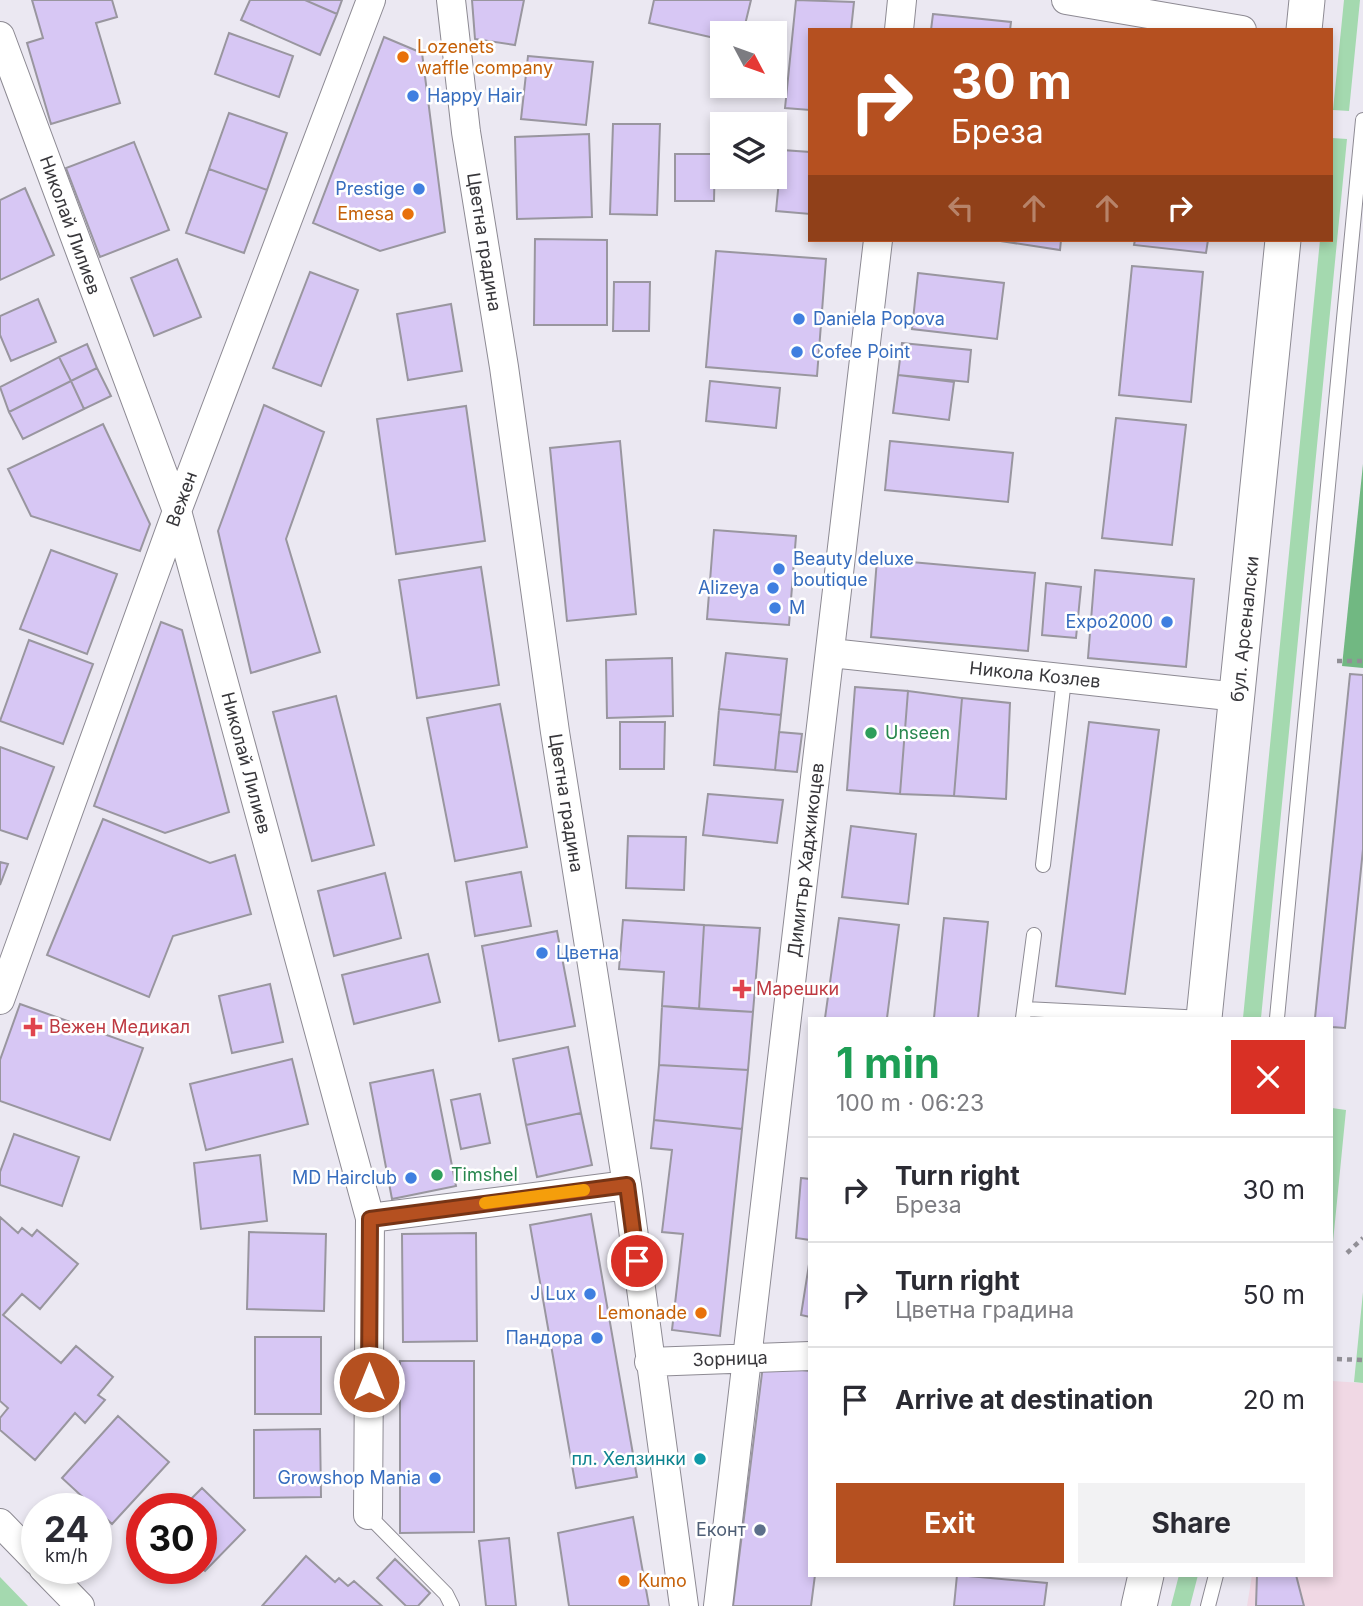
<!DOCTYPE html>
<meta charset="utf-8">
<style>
:root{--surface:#fff;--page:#f2f2f3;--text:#2b2b33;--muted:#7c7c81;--line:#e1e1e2;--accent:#b55020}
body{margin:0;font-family:Inter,sans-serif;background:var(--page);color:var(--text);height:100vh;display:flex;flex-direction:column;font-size:26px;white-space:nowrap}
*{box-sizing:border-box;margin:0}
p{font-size:23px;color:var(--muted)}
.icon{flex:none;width:38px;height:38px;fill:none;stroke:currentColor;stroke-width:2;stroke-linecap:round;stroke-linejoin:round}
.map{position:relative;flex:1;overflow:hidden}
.panel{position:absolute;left:808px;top:1017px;width:525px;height:560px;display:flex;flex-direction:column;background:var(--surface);border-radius:0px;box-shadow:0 4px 10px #0003}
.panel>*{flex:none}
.banner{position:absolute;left:808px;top:28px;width:525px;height:214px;border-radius:0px;box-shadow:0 4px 10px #0003;background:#b55020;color:#fff;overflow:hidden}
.needle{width:46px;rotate:131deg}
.fabs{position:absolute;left:710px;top:21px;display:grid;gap:14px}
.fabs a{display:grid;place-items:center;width:77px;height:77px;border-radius:0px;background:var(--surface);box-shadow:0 4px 10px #0003;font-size:35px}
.speed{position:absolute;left:21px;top:1493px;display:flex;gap:14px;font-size:35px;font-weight:700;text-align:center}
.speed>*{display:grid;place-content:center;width:91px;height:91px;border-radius:50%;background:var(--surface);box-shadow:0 4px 10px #0003;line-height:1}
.speed small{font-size:18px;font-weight:400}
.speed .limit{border:10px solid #d22;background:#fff;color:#111}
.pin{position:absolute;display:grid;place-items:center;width:60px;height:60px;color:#fff;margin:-30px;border:4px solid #fff;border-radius:50%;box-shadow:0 2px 7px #0007}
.me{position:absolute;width:77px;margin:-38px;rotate:0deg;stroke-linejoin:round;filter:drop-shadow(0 0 5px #0008)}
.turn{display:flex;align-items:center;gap:24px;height:147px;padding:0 28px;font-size:32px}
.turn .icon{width:91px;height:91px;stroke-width:2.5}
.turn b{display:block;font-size:49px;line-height:60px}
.lanes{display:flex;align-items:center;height:66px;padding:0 28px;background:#0003;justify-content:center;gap:35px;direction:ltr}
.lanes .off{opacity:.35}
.round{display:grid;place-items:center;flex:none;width:74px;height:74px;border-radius:0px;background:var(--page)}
.overview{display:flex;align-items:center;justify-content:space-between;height:119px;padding:0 28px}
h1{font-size:42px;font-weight:700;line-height:52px;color:#1e9e55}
.cta{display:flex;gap:14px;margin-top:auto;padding:14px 28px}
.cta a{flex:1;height:80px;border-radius:0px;background:var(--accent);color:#fff;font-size:28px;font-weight:700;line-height:80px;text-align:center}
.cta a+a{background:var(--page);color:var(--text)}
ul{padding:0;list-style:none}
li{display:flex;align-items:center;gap:21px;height:105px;padding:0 28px;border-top:2px solid var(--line)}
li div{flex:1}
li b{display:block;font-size:26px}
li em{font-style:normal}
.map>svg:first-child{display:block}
</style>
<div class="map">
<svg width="1363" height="1606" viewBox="0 0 1363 1606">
<rect width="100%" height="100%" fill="#ebe8f2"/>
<path fill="#f0d8e4" d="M1332,1381l31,2v223h-116l5,-31h80z"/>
<path fill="#a4d9af" d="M1344,0h16l-11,111 -16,-1z
M1332,138l15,1 -86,879h-18l77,-778h12z
M1332,1108l14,2 -14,142z
M1363,1292v91l-9,-1z
M1179,1575h19l-8,31h-19z
M0,1577l28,29h-28z"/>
<path fill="#71b882" d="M1363,464v204l-21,-2z"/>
<path fill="#d7c7f4" stroke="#99969f" stroke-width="2" d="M32,0h80l5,17 -21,6 24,80 -69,21 -24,-81 16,-5z
M250,0h55l32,14 -17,41 -79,-35z
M305,0h37l-5,14z
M472,0h52l-9,45 -40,-6z
M654,0h97l-8,33h-20v7l-74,-17z
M796,0l58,2 -3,28h-41v80l-25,-2z
M933,14l78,8 -1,8h-79z
M229,33l64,23 -14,41 -64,-23z
M384,37l38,16 23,179 -65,19 -67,-28z
M528,56l65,6 -7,63 -65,-6z
M229,113l58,20 -20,57 -58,-21z
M613,124h47l-3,91 -47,-1z
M589,134l3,83 -75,2 -2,-82z
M134,142l35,88 -69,27 -34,-89z
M782,150l28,2v62l-34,-3z
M675,154h40l-1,47h-39z
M209,169l58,21 -23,63 -58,-20z
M25,188l29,67 -54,25v-80z
M535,239l72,1v85h-73z
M994,240h67l-1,10z
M1135,240h73l-2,13 -72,-8z
M716,251l110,8 -9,117 -111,-9z
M177,259l24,58 -47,19 -23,-58z
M1132,266l71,6 -12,130 -72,-7z
M310,272l48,18 -37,96 -48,-18z
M918,273l86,10 -7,56 -85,-10z
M614,282h36l-1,49h-36z
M38,299l18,43 -45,19 -11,-26v-19z
M451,304l11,67 -54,9 -11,-66z
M902,343l69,7 -3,32 -70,-7z
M87,344l10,24 -26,13 -12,-24z
M59,357l12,24 -62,31 -9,-25z
M97,368l14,28 -27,13 -13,-28z
M898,375l56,7 -5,38 -56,-7z
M71,381l13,28 -61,30 -14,-27z
M710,381l70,7 -4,40 -70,-7z
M264,405l60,27 -38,107 34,113 -69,21 -33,-142z
M466,406l19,135 -89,13 -19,-135z
M1116,418l70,7 -14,120 -70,-7z
M103,424l47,100 -10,27 -109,-35 -23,-47z
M620,441l16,173 -69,7 -17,-173z
M890,441l123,12 -5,49 -123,-12z
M714,530l82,6 -7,89 -82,-6z
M51,550l66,24 -30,80 -67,-25z
M877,559l158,14 -7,78 -157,-14z
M481,567l18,118 -82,13 -18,-118z
M1095,570l99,9 -8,88 -98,-9z
M1046,583l35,4 -5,51 -34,-3z
M161,622l21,8 47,182 -64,21 -71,-27z
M29,640l64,24 -30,80 -63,-23z
M726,653l61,6 -6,56 -62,-6z
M672,658l1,58 -66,2 -1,-58z
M1350,674l13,1v174l-18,179 -13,-1v-9h-17z
M855,687l53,4 -8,103 -53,-4z
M908,691l54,7 -8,98 -54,-2z
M336,696l38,149 -62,16 -39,-149z
M962,698l48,5 -4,96 -52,-3z
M500,704l27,143 -72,14 -28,-143z
M719,709l62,6 -6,55 -61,-5z
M620,722h45l-1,47h-44z
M1089,722l70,8 -34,264 -69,-8z
M779,732l23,2 -5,38 -22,-2z
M0,747l54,20 -27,72 -27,-9z
M708,794l75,6 -6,43 -74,-8z
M103,819l107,44 25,-8 16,59 -78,22 -24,61 -102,-42z
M851,826l65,8 -8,70 -66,-7z
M628,836l58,1 -2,53 -58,-2z
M0,862l8,2 -8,21z
M521,872l10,54 -56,10 -9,-54z
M385,873l16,65 -67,18 -16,-65z
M839,918l60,7 -12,93h-62z
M944,918l44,4 -10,96h-44z
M623,920l81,5 -5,84 -37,-3 2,-34 -45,-3z
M704,925l56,3 -7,84 -54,-3z
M557,931l18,95 -76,15 -17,-95z
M428,954l12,48 -86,22 -12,-49z
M270,984l13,58 -51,11 -13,-57z
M20,1004l123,44 -33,92 -110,-39v-41z
M662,1006l91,6 -5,58 -89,-5z
M568,1047l13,66 -55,12 -13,-66z
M292,1059l16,65 -102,26 -16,-66z
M659,1065l89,5 -6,59 -88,-9z
M433,1070l23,116 -64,13 -22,-116z
M480,1094l10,49 -29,6 -10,-49z
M581,1113l11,52 -55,12 -11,-52z
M654,1120l88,9 -22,207 -48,-6 11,-96 -21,-2 10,-82 -21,-2z
M14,1134l65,23 -17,49 -62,-21v-13z
M260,1155l7,66 -66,8 -7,-66z
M801,1178l9,1v61l-14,-2z
M591,1214l46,263 -61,11 -46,-263z
M0,1217l18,16 4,-5 10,8 5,-6 41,34 -38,45 -18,-15 -19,21 58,48 15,-17 37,31 -15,18 7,5 -20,23 -10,-10 -40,47 -35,-30v-12l8,-10 -8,-7z
M249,1232l77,2 -2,77 -77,-2z
M476,1233l1,108 -74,1 -1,-108z
M810,1258v59l-9,-2z
M255,1337h66v77h-66z
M400,1361h74v171l-74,1z
M763,1365l47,6v204h5l-4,31h-78z
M118,1416l51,46 -57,62 -50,-46z
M320,1429l1,68 -67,1v-68z
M202,1488l43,42 -40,41 -4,-3v-60h-19z
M633,1517l16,89h-80l-11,-73z
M509,1538l7,68h-30l-7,-65z
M306,1556l29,26 4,-4 9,8 6,-5 28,25h-120z
M395,1559l35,34 -12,13h-12l-29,-28z
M957,1575l90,8 -3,23h-90z
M1257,1575h39l8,31h-48z"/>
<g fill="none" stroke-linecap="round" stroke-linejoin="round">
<defs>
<path id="service" d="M1043,865l21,-186
M1025,1009l179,9
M1023,1018l11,-83
M1277,1018l86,-898
M368,1515l78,79 6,12
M1208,1606l8,-31"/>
<path id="minor" d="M451,0l15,132 38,235 51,365 72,453 57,421
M1066,0l176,30
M899,30l3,-30
M0,36l177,475 193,707 -2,297
M831,653l407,44
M0,1000l177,-489 194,-511
M370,1218l257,-33
M649,1362l161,-6
M0,1523l37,38
M43,1568l37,38
M718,1606l160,-1366"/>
<path id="tertiary" d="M1304,30l3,-30
M1204,1018l79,-778
M1139,1606l7,-31"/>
</defs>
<use href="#service" stroke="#8d8a93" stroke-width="16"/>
<use href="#minor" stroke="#8d8a93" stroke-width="30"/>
<use href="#tertiary" stroke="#8d8a93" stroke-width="37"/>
<path stroke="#918f96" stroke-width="4.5" stroke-dasharray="5 5" stroke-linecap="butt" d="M1337,661h26
M1347,1253l16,-15
M1337,1359l26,1"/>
<use href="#service" stroke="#fff" stroke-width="14"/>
<use href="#minor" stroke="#fff" stroke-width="28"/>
<use href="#tertiary" stroke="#fff" stroke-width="35"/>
</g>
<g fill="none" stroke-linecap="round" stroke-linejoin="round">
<defs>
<path id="route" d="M369,1382l1,-163 257,-34 10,76"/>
</defs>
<use href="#route" stroke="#763415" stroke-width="18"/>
<use href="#route" stroke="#b55020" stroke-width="12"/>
<path stroke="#f59e0b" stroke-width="12" d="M485,1203l99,-13"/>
</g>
<g fill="#e8710a" stroke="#fff" stroke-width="2.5">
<circle cx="403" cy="57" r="7"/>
<circle cx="408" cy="214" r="7"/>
<circle cx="701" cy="1313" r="7"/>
<circle cx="624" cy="1581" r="7"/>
</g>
<g fill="#3f7fe0" stroke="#fff" stroke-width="2.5">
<circle cx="413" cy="96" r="7"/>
<circle cx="419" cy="189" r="7"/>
<circle cx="799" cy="319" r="7"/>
<circle cx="797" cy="352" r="7"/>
<circle cx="779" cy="569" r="7"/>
<circle cx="773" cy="588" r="7"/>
<circle cx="775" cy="608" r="7"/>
<circle cx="1167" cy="622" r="7"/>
<circle cx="542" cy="953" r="7"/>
<circle cx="411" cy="1178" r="7"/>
<circle cx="590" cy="1294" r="7"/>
<circle cx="597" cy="1338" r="7"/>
<circle cx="435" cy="1478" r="7"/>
</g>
<g fill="#2e9e5b" stroke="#fff" stroke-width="2.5">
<circle cx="871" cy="733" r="7"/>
<circle cx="437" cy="1175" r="7"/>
</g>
<g fill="#e0444e" stroke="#fff" stroke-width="2.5">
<path d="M738.5 978.5h7v7h7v7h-7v7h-7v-7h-7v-7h7z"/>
<path d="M29.5 1016.5h7v7h7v7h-7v7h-7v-7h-7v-7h7z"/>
</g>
<circle fill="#0f9aa8" stroke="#fff" stroke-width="2.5" cx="700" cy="1459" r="7"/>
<circle fill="#5c6f8a" stroke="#fff" stroke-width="2.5" cx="760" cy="1530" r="7"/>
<g text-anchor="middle" stroke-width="5" stroke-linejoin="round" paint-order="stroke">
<g font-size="18" fill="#c56008" stroke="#fff" text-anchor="start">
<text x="417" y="53">Lozenets<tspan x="417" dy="21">waffle company</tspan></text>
<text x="394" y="220" text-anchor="end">Emesa</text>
<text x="687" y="1319" text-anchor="end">Lemonade</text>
<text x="638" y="1587">Kumo</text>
</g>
<g font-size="18" fill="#366cbe" stroke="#fff" text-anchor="end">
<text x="427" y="102" text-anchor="start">Happy Hair</text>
<text x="405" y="195">Prestige</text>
<text x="813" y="325" text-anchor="start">Daniela Popova</text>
<text x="811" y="358" text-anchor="start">Cofee Point</text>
<text x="793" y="565" text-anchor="start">Beauty deluxe<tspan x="793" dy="21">boutique</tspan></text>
<text x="759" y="594">Alizeya</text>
<text x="789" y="614" text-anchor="start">М</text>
<text x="1153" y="628">Expo2000</text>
<text x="556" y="959" text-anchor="start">Цветна</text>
<text x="397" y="1184">MD Hairclub</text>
<text x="576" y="1300">J Lux</text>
<text x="583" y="1344">Пандора</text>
<text x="421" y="1484">Growshop Mania</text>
</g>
<g font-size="18" fill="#38373b" stroke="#fff">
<text transform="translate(70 225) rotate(70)" y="6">Николай Лилиев</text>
<text transform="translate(484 242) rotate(81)" y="6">Цветна градина</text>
<text transform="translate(182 499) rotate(-70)" y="6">Вежен</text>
<text transform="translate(1245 629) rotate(-84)" y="6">бул. Арсеналски</text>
<text transform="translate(1035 675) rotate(6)" y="6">Никола Козлев</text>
<text transform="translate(246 763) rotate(75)" y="6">Николай Лилиев</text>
<text transform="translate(566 803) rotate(81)" y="6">Цветна градина</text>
<text transform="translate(806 860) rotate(-83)" y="6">Димитър Хаджикоцев</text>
<text transform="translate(730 1359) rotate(-2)" y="6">Зорница</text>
</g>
<g font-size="18" fill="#27864d" stroke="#fff" text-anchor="start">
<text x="885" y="739">Unseen</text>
<text x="451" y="1181">Timshel</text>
</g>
<g font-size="18" fill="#be3a42" stroke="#fff" text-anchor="start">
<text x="756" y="995">Марешки</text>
<text x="49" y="1033">Вежен Медикал</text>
</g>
<g font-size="18" fill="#0d838f" stroke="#fff" text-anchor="end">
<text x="686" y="1465">пл. Хелзинки</text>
</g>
<g font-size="18" fill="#4e5e75" stroke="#fff" text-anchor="end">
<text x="746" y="1536">Еконт</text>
</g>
</g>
</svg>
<div class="fabs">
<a><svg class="needle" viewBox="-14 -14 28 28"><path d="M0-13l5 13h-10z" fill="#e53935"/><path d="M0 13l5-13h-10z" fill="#7c7c81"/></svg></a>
<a><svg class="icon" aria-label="layers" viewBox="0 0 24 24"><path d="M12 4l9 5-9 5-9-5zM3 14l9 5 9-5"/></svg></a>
</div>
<div class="speed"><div>24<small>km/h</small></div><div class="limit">30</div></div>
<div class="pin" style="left:637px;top:1261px;background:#d93025"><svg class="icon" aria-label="arrive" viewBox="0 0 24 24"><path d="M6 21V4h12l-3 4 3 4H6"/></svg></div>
<svg class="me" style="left:369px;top:1382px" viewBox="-20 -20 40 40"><circle r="17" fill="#b55020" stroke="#fff" stroke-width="3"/><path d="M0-11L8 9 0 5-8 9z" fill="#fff"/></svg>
<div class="banner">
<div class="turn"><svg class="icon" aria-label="right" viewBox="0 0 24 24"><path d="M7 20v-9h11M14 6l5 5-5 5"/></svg><div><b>30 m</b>Бреза</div></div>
<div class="lanes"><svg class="icon off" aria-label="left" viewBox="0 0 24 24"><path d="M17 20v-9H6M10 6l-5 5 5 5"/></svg><svg class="icon off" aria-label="ahead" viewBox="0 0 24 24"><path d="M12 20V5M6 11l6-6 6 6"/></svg><svg class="icon off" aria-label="ahead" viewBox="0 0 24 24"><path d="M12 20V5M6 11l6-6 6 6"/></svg><svg class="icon" aria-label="right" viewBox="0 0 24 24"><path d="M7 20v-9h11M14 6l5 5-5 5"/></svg></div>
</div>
<section class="panel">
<div class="overview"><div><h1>1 min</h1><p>100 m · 06:23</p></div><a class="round" style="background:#d93025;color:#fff"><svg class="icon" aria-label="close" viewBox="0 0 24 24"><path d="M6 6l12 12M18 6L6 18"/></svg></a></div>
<ul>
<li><svg class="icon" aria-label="right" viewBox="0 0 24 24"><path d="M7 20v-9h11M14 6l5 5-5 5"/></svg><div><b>Turn right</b><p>Бреза</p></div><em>30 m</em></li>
<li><svg class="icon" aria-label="right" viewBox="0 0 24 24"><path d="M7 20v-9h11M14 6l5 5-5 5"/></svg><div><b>Turn right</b><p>Цветна градина</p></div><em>50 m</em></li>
<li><svg class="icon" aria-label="arrive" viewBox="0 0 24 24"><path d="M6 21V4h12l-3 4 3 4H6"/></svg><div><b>Arrive at destination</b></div><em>20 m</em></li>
</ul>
<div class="cta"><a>Exit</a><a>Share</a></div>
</section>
</div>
